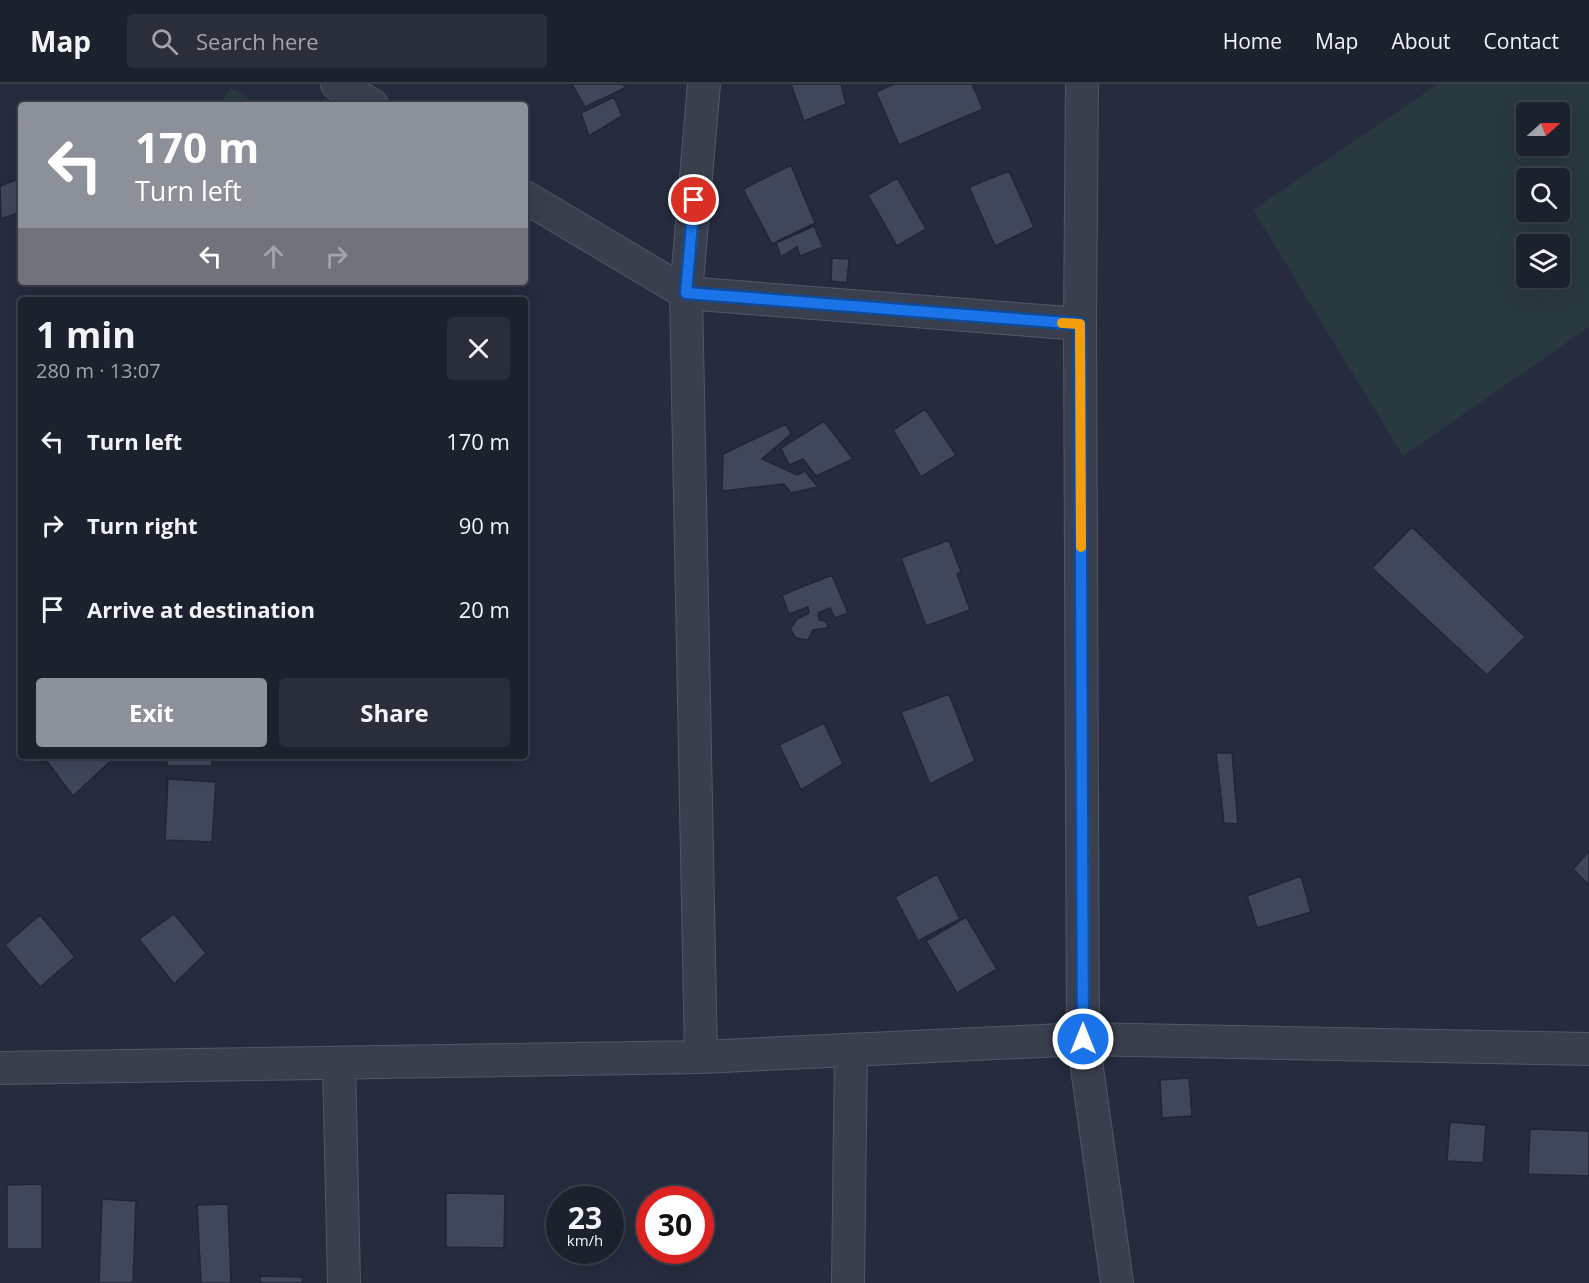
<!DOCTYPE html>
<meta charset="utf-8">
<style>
:root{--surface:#1c212e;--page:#292e3a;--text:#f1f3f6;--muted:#a0a3aa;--line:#3a3e4a;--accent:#8c9099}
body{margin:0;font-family:"Open Sans",sans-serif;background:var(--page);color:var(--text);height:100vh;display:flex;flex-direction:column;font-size:22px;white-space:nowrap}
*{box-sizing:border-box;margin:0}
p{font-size:20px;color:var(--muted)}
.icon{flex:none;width:33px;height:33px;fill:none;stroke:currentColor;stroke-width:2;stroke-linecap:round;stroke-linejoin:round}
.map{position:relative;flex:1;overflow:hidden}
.details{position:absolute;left:18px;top:213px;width:510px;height:462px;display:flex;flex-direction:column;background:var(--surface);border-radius:6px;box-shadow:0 6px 24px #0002,0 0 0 2px var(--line)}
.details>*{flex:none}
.banner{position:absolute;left:18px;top:18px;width:510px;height:183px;border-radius:6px;box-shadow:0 6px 24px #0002,0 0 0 2px var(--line);background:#8c9099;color:#fff;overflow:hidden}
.needle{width:39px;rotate:69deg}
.tools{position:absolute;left:1516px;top:18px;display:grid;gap:12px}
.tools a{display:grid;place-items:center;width:54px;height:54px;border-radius:6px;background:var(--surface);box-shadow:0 6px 24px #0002,0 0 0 2px var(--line);font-size:30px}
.speed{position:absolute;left:546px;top:1102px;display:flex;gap:12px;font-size:30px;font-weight:700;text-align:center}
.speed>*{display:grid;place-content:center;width:78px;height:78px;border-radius:50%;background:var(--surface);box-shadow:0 6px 24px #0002,0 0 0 2px var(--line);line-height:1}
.speed small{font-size:15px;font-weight:400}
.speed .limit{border:9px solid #d22;background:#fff;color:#111}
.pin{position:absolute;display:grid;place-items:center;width:51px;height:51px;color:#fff;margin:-26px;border:3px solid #fff;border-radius:50%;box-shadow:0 2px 6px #0007}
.me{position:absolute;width:66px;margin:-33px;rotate:0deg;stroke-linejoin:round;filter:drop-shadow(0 0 4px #0008)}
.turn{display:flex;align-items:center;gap:21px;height:126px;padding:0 18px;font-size:27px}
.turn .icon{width:78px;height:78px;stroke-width:2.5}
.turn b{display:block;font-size:42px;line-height:51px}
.lanes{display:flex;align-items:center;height:57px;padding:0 18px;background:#0003;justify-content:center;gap:30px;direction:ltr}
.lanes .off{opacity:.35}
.round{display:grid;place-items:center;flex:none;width:63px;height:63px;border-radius:6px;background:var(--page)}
.headline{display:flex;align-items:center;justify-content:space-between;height:102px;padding:0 18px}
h1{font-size:36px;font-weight:700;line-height:45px}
.primary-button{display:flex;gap:12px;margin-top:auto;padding:12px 18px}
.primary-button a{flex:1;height:69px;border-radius:6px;background:var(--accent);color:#fff;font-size:24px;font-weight:700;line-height:69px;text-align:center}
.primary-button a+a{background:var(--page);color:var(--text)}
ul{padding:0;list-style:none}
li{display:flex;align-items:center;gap:18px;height:84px;padding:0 18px}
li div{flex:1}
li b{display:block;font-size:22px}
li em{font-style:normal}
header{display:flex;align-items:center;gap:36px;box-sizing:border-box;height:84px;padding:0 30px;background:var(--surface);border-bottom:2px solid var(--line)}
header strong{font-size:28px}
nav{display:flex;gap:33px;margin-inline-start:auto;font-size:21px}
.search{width:420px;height:54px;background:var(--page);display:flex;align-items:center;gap:15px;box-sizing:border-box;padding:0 21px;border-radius:6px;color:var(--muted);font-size:22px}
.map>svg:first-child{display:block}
</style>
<header>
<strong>Map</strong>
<div class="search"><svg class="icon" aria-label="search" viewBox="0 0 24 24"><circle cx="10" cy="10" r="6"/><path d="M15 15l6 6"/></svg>Search here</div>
<nav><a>Home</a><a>Map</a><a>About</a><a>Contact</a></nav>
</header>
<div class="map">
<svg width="1589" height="1199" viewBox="0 0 1589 1199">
<rect width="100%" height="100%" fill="#262c3e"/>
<path fill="#28393f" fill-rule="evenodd" d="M1438,0h151v243l-186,129 -150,-246zM1527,28h33v34h-33zM1527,94h33v34h-33zM1527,160h33v34h-33z
M231,4l29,17h-40z"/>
<path fill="#40475b" stroke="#212635" stroke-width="1.5" d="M572,0h51l2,4 -40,19z
M791,0h50l5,20 -42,17z
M894,0h78l11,25 -84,36 -23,-53z
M614,13l8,19 -33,20 -8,-23z
M791,81l24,58 -43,21 -29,-55z
M1009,87l25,56 -39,19 -26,-59z
M21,94v34l-20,7 -1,-33z
M897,94l29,51 -29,17 -29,-51z
M814,142l9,21 -23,9 -3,-9 -16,10 -5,-14z
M832,174l17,1 -2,24 -16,-2z
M925,325l31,46 -35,22 -28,-47z
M824,337l29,38 -37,17 -13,-17 -14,6 -8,-17z
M786,340l5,10 -29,25 35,16 8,-4 13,16 -27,6 -7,-9 -62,7 1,-37z
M1412,443l113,110 -38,38 -115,-107z
M949,456l12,32 -4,2 13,36 -44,16 -25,-68z
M832,491l16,38 -13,5 -5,-10 -12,5 1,7 7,1 2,7 -15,2 -5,10 -12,-2 -6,-9 7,-10 12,-6 -1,-6 -19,7 -7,-19z
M949,610l26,67 -45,23 -29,-72z
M824,639l19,41 -42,26 -22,-45z
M1216,669h16l6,71 -14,-1z
M43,672h73l-43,40z
M167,672h45v10h-45z
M168,695l48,3 -4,60 -47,-2z
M1589,767v34l-16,-16z
M937,790l23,45 -42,22 -23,-44z
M1301,792l10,36 -54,16 -10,-32z
M174,830l32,39 -32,31 -35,-45z
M40,831l35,42 -35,30 -35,-42z
M966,833l31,52 -40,24 -31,-52z
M1189,994l3,38 -30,2 -2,-38z
M1450,1038l36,3 -3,38 -36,-2z
M1530,1045l59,2v45l-61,-2z
M42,1100v65h-35v-64z
M446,1109l59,1 -1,54 -58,-1z
M102,1115l34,2 -3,82h-34z
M228,1120l3,79h-30l-4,-78z
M260,1192l43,1 -1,6h-42z"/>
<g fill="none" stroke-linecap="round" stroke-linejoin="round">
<defs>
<path id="street" d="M337,0l35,21
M1082,0l-2,240 3,715 34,244
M525,113l161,96 394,31
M701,973l-15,-764 18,-209
M339,979l5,220
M0,984l701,-11 382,-18 506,10
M848,1199l3,-233"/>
</defs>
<use href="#street" stroke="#525766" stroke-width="34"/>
<use href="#street" stroke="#3a3f4e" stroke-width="32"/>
</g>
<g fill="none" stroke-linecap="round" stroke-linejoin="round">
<defs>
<path id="route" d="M694,116l-8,93 394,31 3,715"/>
</defs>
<use href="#route" stroke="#114b97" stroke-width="15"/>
<use href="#route" stroke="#1a73e8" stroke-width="10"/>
<path stroke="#f59e0b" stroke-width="10" d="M1062,239l18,1 1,223"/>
</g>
</svg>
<div class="tools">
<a><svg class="needle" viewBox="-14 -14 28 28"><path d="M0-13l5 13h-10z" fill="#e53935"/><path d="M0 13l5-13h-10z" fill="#a0a3aa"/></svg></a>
<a><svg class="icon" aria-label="search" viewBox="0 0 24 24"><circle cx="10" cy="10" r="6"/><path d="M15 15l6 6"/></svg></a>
<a><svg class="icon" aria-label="layers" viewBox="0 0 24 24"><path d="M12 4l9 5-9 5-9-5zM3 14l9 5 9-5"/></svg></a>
</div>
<div class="speed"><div>23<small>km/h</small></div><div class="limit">30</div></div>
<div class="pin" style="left:694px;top:116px;background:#d93025"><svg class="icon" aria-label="arrive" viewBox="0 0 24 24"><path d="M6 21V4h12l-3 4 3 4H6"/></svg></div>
<svg class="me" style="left:1083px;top:955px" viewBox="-20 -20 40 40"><circle r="17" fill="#1a73e8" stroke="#fff" stroke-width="3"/><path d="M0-11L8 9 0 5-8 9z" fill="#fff"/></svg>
<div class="banner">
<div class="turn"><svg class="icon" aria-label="left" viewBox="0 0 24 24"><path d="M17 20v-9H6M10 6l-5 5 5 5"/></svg><div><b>170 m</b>Turn left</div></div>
<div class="lanes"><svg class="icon" aria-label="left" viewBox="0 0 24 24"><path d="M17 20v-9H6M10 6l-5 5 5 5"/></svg><svg class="icon off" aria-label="ahead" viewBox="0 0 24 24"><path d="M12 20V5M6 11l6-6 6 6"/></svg><svg class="icon off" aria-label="right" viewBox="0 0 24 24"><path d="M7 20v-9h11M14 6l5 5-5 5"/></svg></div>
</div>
<section class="details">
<div class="headline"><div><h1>1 min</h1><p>280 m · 13:07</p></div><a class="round"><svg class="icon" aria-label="close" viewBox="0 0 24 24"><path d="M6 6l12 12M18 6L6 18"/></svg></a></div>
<ul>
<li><svg class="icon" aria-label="left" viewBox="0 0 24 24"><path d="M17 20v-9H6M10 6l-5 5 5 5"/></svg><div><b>Turn left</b></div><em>170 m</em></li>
<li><svg class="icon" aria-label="right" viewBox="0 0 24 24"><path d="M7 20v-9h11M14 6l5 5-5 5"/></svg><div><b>Turn right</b></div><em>90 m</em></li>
<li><svg class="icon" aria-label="arrive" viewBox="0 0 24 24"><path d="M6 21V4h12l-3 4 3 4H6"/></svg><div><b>Arrive at destination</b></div><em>20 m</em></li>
</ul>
<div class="primary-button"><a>Exit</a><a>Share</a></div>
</section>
</div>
